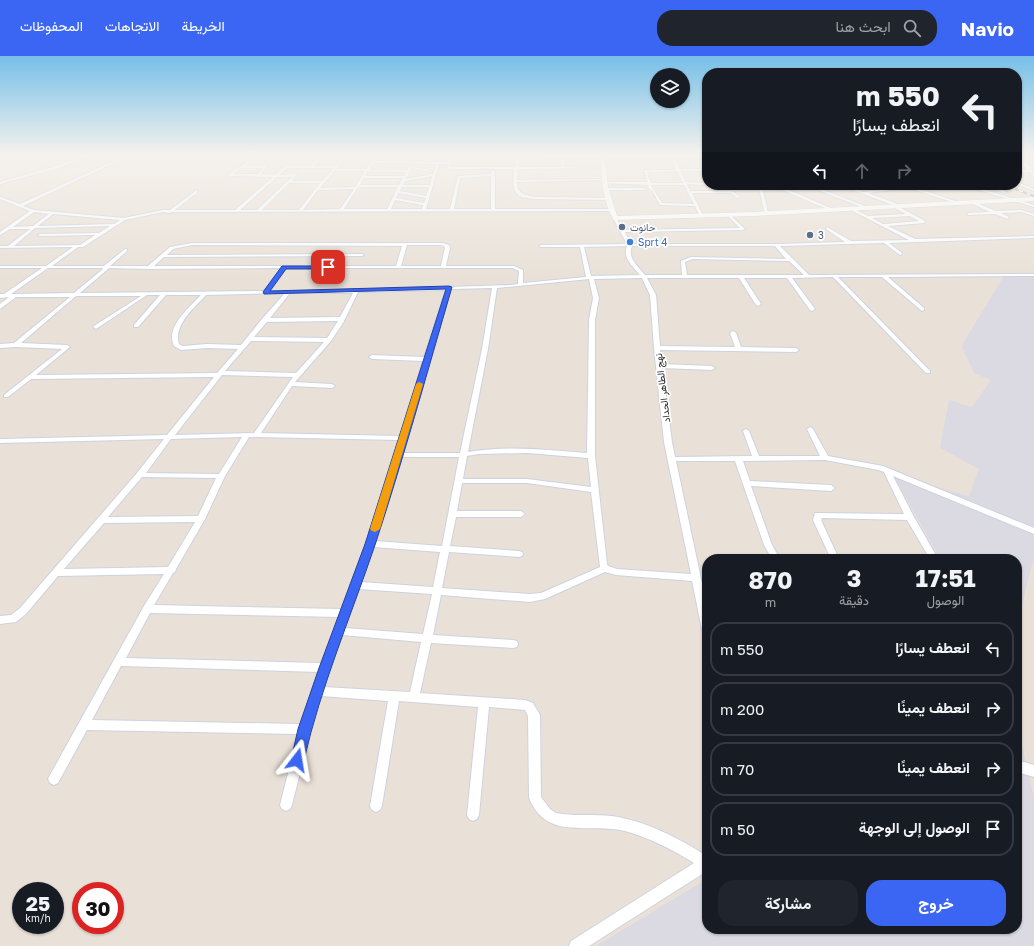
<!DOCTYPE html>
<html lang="ar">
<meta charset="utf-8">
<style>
:root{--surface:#171b24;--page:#20242c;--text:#f1f3f6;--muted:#9ea1a6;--line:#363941;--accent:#3b66f3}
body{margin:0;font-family:"Golos Text",Vazirmatn,sans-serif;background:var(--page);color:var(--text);direction:rtl;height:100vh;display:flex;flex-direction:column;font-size:15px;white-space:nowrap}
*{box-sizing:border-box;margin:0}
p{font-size:13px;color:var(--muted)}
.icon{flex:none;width:22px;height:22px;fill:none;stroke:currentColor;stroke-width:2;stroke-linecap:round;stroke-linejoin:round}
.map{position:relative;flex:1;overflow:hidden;direction:ltr}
.sheet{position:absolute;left:702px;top:498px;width:320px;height:380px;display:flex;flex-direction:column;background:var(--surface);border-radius:16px;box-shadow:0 1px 3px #0004;direction:rtl}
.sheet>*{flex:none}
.banner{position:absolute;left:702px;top:12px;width:320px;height:122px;border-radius:16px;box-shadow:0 1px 3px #0004;direction:rtl;background:#171b24;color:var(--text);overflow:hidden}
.fabs{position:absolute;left:650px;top:12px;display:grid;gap:8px}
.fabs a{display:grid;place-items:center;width:40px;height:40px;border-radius:50%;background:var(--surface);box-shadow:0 1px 3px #0004;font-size:20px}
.speed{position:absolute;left:12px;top:826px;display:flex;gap:8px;font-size:20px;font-weight:700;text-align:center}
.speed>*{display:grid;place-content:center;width:52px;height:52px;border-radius:50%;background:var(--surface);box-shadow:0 1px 3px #0004;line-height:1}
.speed small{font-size:10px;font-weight:400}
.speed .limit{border:6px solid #d22;background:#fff;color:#111}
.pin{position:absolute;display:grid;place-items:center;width:34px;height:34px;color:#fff;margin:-17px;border-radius:8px;box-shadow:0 2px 6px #0006}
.me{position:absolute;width:44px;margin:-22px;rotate:14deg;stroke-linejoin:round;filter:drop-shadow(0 0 3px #0008)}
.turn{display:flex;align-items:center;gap:14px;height:84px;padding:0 16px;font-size:18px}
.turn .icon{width:52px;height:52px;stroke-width:2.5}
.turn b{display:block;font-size:28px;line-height:34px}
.lanes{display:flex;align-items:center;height:38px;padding:0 16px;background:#0003;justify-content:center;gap:20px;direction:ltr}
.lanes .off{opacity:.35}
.eta{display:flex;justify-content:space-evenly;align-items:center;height:68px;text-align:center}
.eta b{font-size:24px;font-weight:700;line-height:28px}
.button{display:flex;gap:8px;margin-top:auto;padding:8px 16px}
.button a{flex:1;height:46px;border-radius:16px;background:var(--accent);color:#fff;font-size:16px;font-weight:700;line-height:46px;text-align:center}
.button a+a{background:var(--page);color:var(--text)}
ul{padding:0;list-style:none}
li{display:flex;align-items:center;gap:12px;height:54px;margin:0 8px 6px;padding:0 8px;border:2px solid var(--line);border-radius:16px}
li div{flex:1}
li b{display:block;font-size:15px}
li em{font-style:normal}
header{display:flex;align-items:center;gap:24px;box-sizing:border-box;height:56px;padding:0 20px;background:var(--accent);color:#fff}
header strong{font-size:19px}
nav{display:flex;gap:22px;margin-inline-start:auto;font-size:14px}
.search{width:280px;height:36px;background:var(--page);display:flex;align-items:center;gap:10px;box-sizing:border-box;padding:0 14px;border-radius:16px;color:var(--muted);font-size:15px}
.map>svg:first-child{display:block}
</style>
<header>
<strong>Navio</strong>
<div class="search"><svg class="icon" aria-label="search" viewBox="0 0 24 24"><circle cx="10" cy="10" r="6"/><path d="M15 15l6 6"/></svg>ابحث هنا</div>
<nav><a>الخريطة</a><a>الاتجاهات</a><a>المحفوظات</a></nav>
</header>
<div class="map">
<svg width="1034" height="890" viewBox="0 0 1034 890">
<rect width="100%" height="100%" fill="#e9e1d8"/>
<path fill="#dbd9e1" d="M1004,220h30v281l-17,67v-65h-77l-46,-83 75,20 10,-27 -39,-21 9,-48 23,7 19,-27 -17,-7 -12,-26 3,-7z
M1017,668l17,74v148h-438l111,-67v50h310z"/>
<path fill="#ebddc7" d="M480,100h34l-1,11h-35z"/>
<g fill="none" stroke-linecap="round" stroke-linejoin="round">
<defs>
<path id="street" d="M86,99h4l-28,12 -62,17v-2l60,-17z
M127,99h4l-108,51 11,4 90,8 39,-8h7l27,-20 1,2 -23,18h60l38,-33 -44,-1v-2l27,-19h4l-15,11h23l-7,8 14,1 11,-9h24l12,-11h3l-11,11h22l10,-11h2l-12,14h30l10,-14h3l-4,6 73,1 3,-7h2l-3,11 3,1h62l1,-12h3l-1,12h44l-2,-12h3l2,12 40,1 -87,1 -1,11 88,-1 2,1 -90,2c0,12 8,13 18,15l73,1 1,2 -74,-1 -14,-2 -5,-4 -3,-8 1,-16h-62l-5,-2v-3h-8l-13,45h24l8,-33 33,-2v-3l2,-1 2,1v38h116l2,1 -2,1 -439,1 -2,1 -7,-1 -38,8 -42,27h-5l-26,19h52l21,-17h2v2l-17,15h38l22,-19 22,-4h251l6,2 1,3 -4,18h68l9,4v13l63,-6 -6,-30h-39l-2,-1 2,-1 86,-1 -14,-26 2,-1 9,13 116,-2 -12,-12 1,-2 16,15 -2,1 -118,2 6,12h145l69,-2 -19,-13 1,-2 24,14 58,-1 -60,-31 3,-1 16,8 38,-2 -13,-7v-2l-54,-20h5l19,7 53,-7h10l-13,2 45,15 -3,1 -46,-15 -41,5 32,12 -1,2 26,14 -1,2 -36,3 27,13 119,-3v2l-145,5 13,10v1l-2,1 -16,-12 -104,3 29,29 225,-1v2l-146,1 36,31v2l-2,1 -40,-34h-44l92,94v2h-4l-93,-96 -41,1 23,31 -3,2 -2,-1 -23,-32h-43l17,26 -3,2 -2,-1 -17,-27h-92l9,17 4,51 75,1 -5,-14 3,-2 3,2 5,14 55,1 3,2 -3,2 -136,-2 2,14 50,2 3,2 -3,2 -50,-2 10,74 3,15 77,-1 -9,-25 3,-2 3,2 10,25h61l-13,-27 3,-2 3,2 15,27 55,10 151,62v6l-141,-58 21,41 24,42h-8l-23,-39 -85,-2 -1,2 18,39h-8l-18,-39 2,-7 89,1 -20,-42 -6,-2 -53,-10 -82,1 7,20 81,4 4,3 -4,3 -80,-5 21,59 8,14h-8l-8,-14 -29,-84h-59l31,146v27l-3,-1 -2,-3 -10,-49 -76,-6 -11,-3 -60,27 -15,3 -89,-7 -8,40 80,5 4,1 1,3 -1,3 -4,1 -82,-5 -11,50 105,7 8,3 7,12 1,82 9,12 6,4 7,1c16,2 32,0 49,2 34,5 66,22 95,40v15l-118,75h-20l2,-5 123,-78c-21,-13 -44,-25 -69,-32 -36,-9 -78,11 -96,-33l-1,-82 -3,-6 -36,-3 -10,108 -2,4 -4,2 -4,-2 -2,-4 11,-108 -79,-6 -17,105 -2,4 -4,2 -4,-2 -2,-4 18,-105 -67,-5 -10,33 -19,76 -2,4 -4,2 -4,-2 -2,-4 18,-71 -211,-4 -29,53 -4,2 -4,-2 -2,-4 2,-4 94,-169 20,-32 -106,2 -32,38 -10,8 -16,2v-8l11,-1 9,-7 117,-135 27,-34 -164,4v-4l167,-4 47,-58 -183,2 -23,18h-4v-2l58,-46 -46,-2 -16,1v-4l14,-1 56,-46h-54l-16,12v-5l9,-7 -9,1v-4h4l38,-26h-42v-2h46l27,-19 -73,1v-2h8l22,-17h-20l-10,6v-3l30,-21 -30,-12v-2l20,7zM374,107l62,1 -3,10 -27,5 5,-11 20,4 2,-1 -23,-5 -3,4h-38zM242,112h22l-6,6h-25zM287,112h47l-12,13h-30l5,-7 -18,1zM335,115h30l-10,16 -35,1zM368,115l38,1 -2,4h-39zM432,120l-2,9h-27l2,-4zM491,120v33h-37l6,-31zM277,121h15l-35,33h-17zM364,122h39l-4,7h-39zM289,127h31l-21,27h-37zM358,131h40l-11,22h-43zM402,131h27l-3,9 -26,-5zM354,133l-14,20 -37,1 15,-20zM399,137l27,5 -2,5 -28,-5zM395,144l28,5 -1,4h-31zM34,156l15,2 -16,12 -20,1zM53,158l67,6 -6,4 -76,2zM910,160l9,5 -36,3 -11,-6zM110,170l-11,7 -59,1 -2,1 2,1 55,-1 -15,10 -66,1 21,-18zM192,189l210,1 -6,20h-242l10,-9 198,-1 2,-1 -2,-1 -195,1 6,-6zM407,189h35l3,2 -4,19h-40zM627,190c-5,12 6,20 13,29l-49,1 -7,-29zM632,190h143l11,13 -95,-2 -10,4 1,14h-37c-7,-9 -18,-17 -13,-29zM692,203l97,2 15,14h-117l-2,-13zM48,212h54l1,1 -29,24 -63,1zM109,212l39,1 133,-1 -17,23 -184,2zM286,212h227l6,3 -1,13 -7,1 -155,5 -86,1zM642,222l8,17 4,53 10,94 27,132 -74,-5 -9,-3 -1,-2 -12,-108v-136l4,-22 -5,-19zM589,223l4,19 -4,22 -2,133c-39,-3 -80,-8 -119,-1l20,-103 9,-61zM492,232l-10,61 -22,104h-58l49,-164zM446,234l-22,67 -52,-2 -3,2 3,2 51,2 -23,75 -139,-3 31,-47 40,2 3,-2 -3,-2 -37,-2 36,-41 12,-18 15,-31zM285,237l-23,26 -21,26 -34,-1 -25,2 -3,-2c-6,-19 16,-37 27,-49zM290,237h63l-13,24 -70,1zM147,239h13l-26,30v2h4l28,-32h35c-12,13 -36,32 -27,51l7,4 26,-2 31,1 -21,24 -181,2 34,-28 -3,-2 -46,-2 55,-47h65l-47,30 -1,1 3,2zM338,265l-11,17 -73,-1 13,-15zM251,285l73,1 -28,31 -71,-2zM222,319l71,2 -39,56 -79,2zM242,381l-23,37 -73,-1 25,-34zM249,381l149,3 -32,104 -24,65 -188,-4 19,-32 2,-1 1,-3 29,-50 20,-43zM528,397l60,5 3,29 -64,-8h-64l4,-23 12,-2zM400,401h59l-17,89 -67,-5zM142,421l74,1 -18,38 -90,1zM462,427h65l64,9 9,75 -59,26 -11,1 -88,-6 7,-36 70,5 3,-1 1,-2 -1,-2 -3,-1 -69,-5 6,-29h65l4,-3 -4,-3h-64zM195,466l-27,45 -104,2 40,-46zM373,491l67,5 -7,35 -72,-5zM358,533l74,5 -9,40 -78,-6zM150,557l189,4 -18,46 -195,-5zM342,579l79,7 -11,50 -86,-5zM121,610l197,6 -17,52 -209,-4z
M1017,99h8l-8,2z
M673,100l7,13h27v2h-26l5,11 21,1v2l-20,-1 3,7h42l8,6 -3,1 -6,-5h-39l11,22 -2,1 -2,-1 -4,-9 -35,-1 -8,-15 -3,-1 -1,-4 -44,-2 2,-1h41l-3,-12h32l-5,-13zM677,115l6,12h-32l-4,-11zM651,129h33l10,19 -32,-1z
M1017,106l17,5v2l-17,-5z
M1033,113l1,2 -17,2v-2z
M1017,126l17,7v2l-17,-7z
M758,129h4v3l33,-3 -13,2 53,23 -3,1 -55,-23 -14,2 5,23 -3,1z
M805,129h5l60,23 -3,1z
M963,129h6l65,20v2z
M984,129h5l18,7 -3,1z
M607,132h37l2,1 -2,1h-38z
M972,145l24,10 25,-1 13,4v2l-13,-4 -20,1 8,4 -1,2 -13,-5 -28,1 1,-2 22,-1 -19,-9z
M1017,704l17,5v12l-17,-5z"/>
<path id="secondary" d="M450,99l257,1v2l-102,-1 3,30 9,29 137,-4 280,-15v4l-280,15 -139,4 -2,-1c-10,-18 -12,-41 -12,-62l-149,-1z
M1017,99h4l13,19v4z"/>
</defs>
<use href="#street" stroke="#cdd2e0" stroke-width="2"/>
<use href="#secondary" stroke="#cdd2e0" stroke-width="1"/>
<use href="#street" fill="#fff" fill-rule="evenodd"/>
<use href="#secondary" fill="#fff" fill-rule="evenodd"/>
<defs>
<path id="rail" d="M1004,129l30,11"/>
</defs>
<use href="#rail" stroke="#9ba0b1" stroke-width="2"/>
<use href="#rail" stroke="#fff" stroke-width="1.5" stroke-dasharray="4" stroke-linecap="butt"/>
</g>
<linearGradient id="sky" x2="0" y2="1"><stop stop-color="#77bfe8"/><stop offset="0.44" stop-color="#f5f2ed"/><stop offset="1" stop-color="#f5f2ed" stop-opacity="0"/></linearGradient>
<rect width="1034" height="223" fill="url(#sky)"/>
<path fill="#3b66f3" stroke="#26429e" d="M282,210h46l3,1 -3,2h-42l-16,22 179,-5 3,1c-25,86 -49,173 -77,258 -24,71 -54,141 -71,215l-2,4 -5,2 -4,-2 -2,-4 7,-31 21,-61 46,-124 81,-255 -182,5 -1,-2z"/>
<path fill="#f59e0b" d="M419,326l4,2 -43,145 -5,3 -3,-1 -2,-2 46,-145z"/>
<g fill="#5c6f8a" stroke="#fff" stroke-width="1.5">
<circle cx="622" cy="171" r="4"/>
<circle cx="810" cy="179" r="4"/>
</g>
<circle fill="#3f7fe0" stroke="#fff" stroke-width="1.5" cx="630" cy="186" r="4"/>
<g text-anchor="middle" stroke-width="3.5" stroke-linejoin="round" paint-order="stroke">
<g font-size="10" fill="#4e5e75" stroke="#fff" text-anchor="start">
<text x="630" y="175">حانوت</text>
<text x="818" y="183">3</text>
</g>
<g font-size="10" fill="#366cbe" stroke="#fff" text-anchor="start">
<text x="638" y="190">Sprt 4</text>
</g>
<g font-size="10" fill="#272727" stroke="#fff">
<text transform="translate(662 332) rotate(-97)" y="4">نهج الطاهر الحداد</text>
</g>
</g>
</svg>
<div class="fabs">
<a><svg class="icon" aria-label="layers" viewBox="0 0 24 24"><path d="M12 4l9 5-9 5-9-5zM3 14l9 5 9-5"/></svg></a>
</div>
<div class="speed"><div>25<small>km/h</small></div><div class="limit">30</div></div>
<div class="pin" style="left:328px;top:211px;background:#d93025"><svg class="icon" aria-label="arrive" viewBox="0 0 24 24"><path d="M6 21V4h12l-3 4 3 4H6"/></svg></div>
<svg class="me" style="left:297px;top:704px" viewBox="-20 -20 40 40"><path d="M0-17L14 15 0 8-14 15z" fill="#3b66f3" stroke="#fff" stroke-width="4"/></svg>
<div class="banner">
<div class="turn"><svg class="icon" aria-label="left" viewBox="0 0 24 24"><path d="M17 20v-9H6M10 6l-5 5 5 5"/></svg><div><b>550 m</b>انعطف يسارًا</div></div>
<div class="lanes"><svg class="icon" aria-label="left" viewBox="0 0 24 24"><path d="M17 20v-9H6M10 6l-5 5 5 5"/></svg><svg class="icon off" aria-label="ahead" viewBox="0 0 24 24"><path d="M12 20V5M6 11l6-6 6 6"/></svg><svg class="icon off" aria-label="right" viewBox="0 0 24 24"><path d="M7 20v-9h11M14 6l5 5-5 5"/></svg></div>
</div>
<section class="sheet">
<div class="eta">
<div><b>17:51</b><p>الوصول</p></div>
<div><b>3</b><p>دقيقة</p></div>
<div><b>870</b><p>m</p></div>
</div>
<ul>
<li><svg class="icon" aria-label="left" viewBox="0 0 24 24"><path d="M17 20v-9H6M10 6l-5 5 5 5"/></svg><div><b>انعطف يسارًا</b></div><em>550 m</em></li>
<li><svg class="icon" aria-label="right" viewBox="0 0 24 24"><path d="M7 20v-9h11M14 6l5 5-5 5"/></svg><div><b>انعطف يمينًا</b></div><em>200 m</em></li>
<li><svg class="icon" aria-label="right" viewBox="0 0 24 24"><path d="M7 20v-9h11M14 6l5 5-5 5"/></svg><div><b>انعطف يمينًا</b></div><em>70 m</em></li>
<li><svg class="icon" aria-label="arrive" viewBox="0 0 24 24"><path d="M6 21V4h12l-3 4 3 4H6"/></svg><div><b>الوصول إلى الوجهة</b></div><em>50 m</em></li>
</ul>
<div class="button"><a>خروج</a><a>مشاركة</a></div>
</section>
</div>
